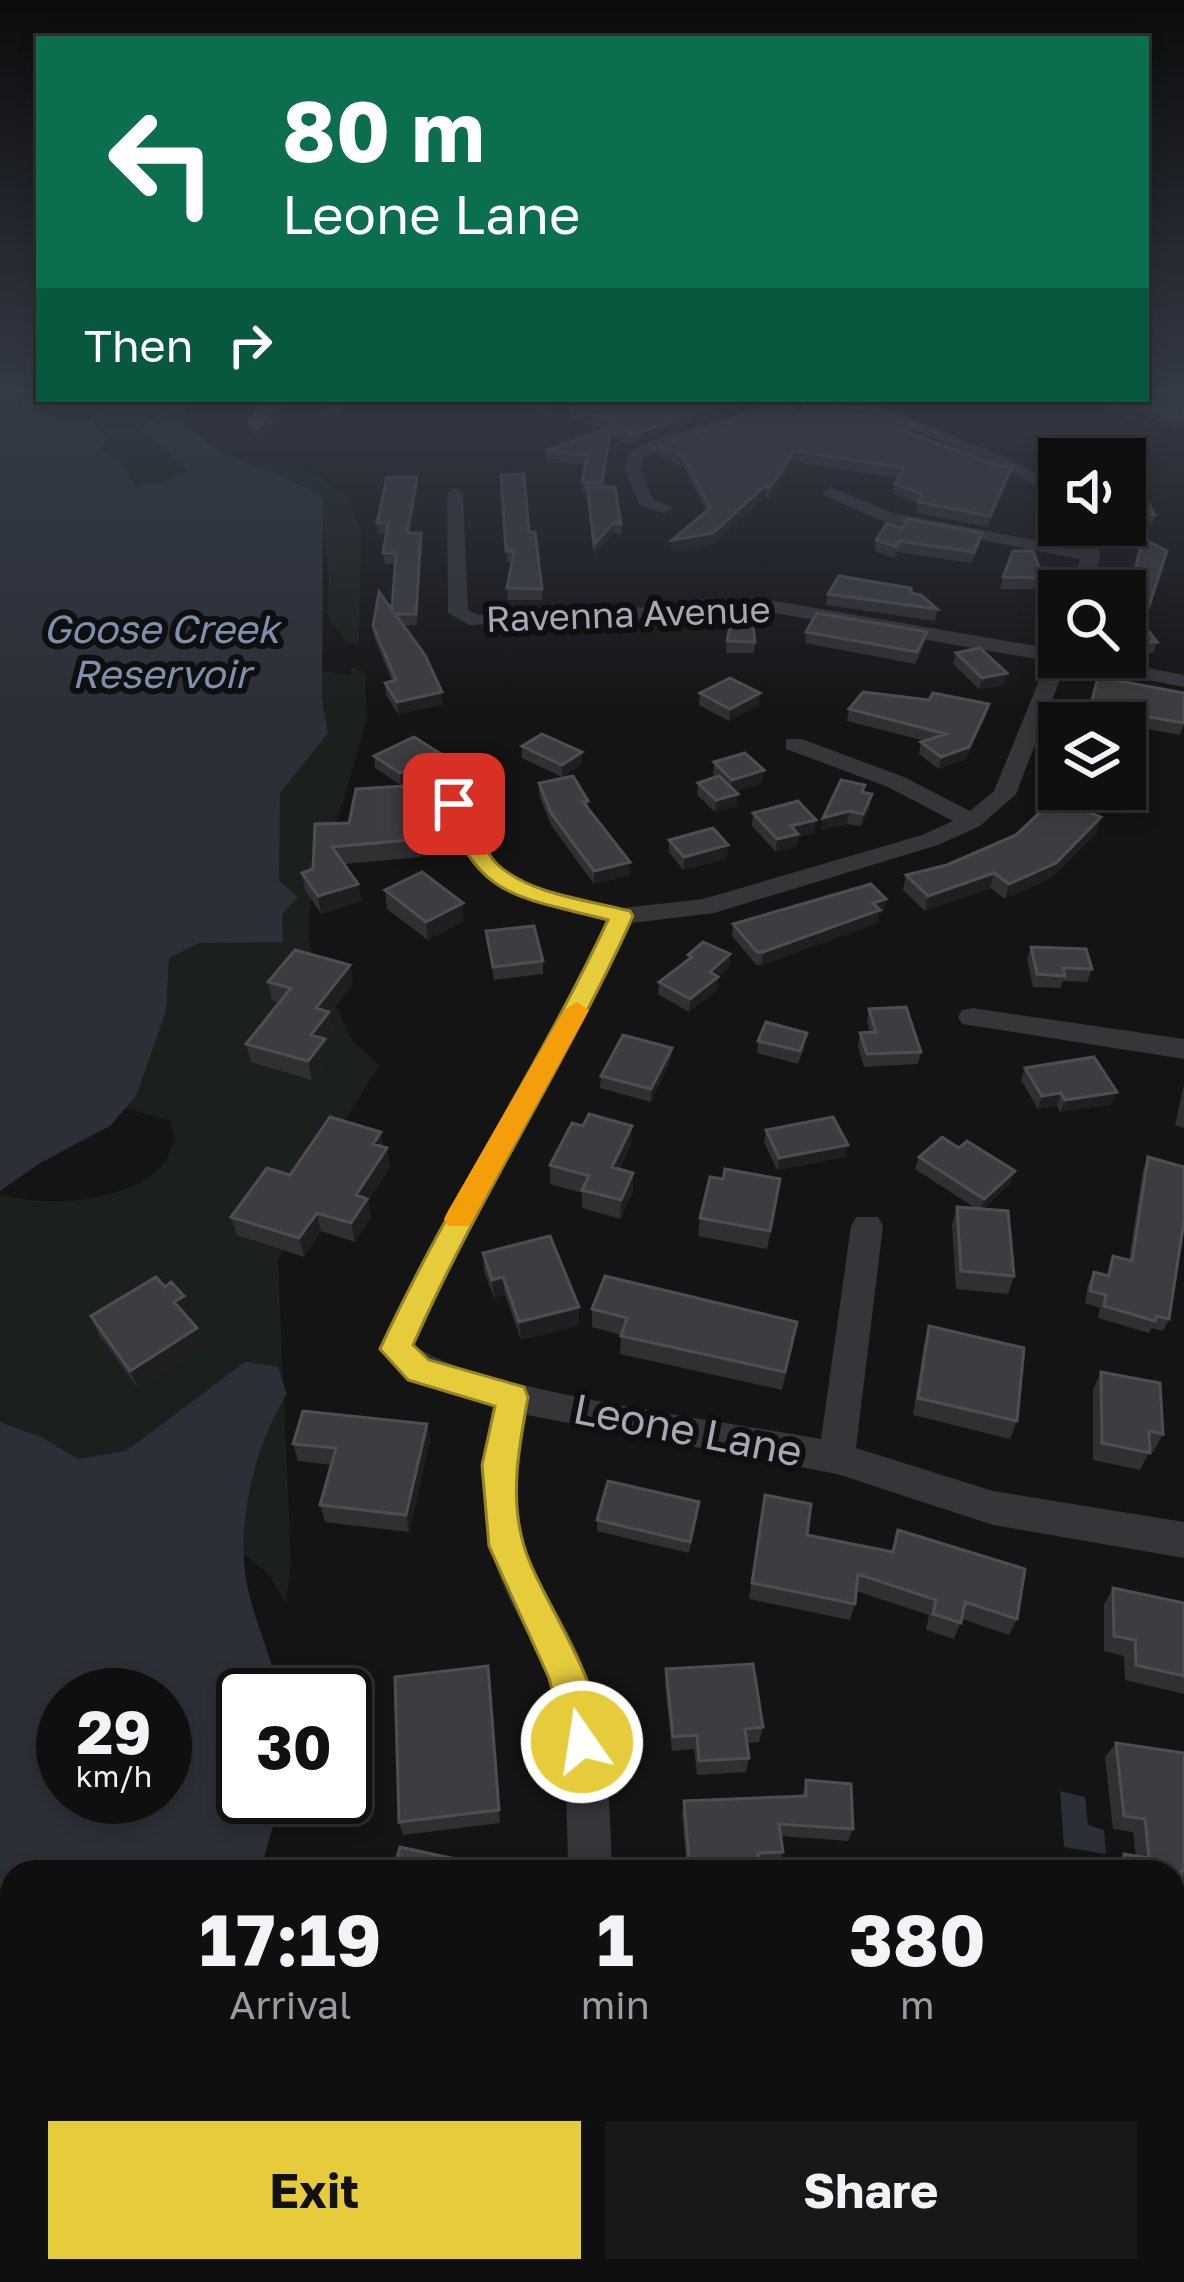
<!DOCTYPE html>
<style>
:root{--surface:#0f0f10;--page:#181819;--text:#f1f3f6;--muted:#9b9c9f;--line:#2f2f30;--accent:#e6cb3b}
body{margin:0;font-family:"Golos Text",sans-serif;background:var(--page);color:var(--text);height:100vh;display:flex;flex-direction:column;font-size:45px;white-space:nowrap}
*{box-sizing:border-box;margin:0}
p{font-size:39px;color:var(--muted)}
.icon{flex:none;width:66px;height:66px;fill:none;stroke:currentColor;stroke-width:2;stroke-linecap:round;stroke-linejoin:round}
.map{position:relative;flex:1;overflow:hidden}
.side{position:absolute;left:0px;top:1860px;width:1185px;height:423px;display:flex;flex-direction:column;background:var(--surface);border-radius:36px 36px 0 0;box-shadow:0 6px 18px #0003,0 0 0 3px var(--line)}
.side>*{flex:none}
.top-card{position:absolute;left:36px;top:36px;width:1113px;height:366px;border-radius:0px;box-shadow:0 6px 18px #0003,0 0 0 3px var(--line);background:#0b6e4f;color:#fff;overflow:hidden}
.buttons{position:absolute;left:1038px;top:438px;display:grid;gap:24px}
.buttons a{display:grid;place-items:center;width:108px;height:108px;border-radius:0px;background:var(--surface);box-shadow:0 6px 18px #0003,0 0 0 3px var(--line);font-size:60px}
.speed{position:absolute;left:36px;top:1668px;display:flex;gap:24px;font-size:60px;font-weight:700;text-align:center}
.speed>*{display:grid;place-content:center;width:156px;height:156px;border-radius:50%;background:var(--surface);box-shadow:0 6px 18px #0003,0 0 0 3px var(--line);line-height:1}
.speed small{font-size:30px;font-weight:400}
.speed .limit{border:6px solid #111;border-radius:18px;background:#fff;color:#111}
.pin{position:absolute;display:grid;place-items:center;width:102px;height:102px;color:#fff;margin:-51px;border-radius:24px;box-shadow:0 6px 18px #0006}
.me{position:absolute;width:132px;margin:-66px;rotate:347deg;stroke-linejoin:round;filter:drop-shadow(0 0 9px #0008)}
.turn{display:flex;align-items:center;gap:42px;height:252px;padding:0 48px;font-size:54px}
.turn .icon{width:156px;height:156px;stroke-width:2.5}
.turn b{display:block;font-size:84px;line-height:102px}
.then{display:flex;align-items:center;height:114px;padding:0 48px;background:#0003;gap:24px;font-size:45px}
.eta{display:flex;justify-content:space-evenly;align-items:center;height:204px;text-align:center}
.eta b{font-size:72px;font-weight:700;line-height:84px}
.button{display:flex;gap:24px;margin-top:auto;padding:24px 48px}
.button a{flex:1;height:138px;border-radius:0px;background:var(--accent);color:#111;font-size:48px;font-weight:700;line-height:138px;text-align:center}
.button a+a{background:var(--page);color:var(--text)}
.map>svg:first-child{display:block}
</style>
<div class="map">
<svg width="1184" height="2282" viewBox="0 0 1184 2282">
<rect width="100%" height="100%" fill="#141415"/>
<path fill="#1a201c" d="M113,399h63l-35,32 48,37c-14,16 -35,17 -55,18l-13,-23 -20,-16 1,-16 -10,-10z
M197,442l49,18 69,13 34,25 12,34 -2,111h-13l-19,-29 2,-41 -10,-75z
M353,666l12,8 2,45 -29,100 -25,53 -5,64 13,59 17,14 14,32 28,24 -39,61 -63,135 13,301 -5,42 -17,-29 -33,-28 -236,74v-427c43,14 129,9 162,-28 5,-6 9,-17 13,-25l-5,-20 -56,-17 -73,-7 280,-425 29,2z"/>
<path fill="#2b3038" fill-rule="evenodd" d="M0,393h39v6h74l-21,22 17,19 -8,8 20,15 14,23 29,-3 24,-14 -47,-39 35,-31h24l-13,9 -3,14c36,40 95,46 139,76l-1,202 6,33 -48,60 -1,88 19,16 -16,17 1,28 -84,1 -30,15 -3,53 -30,85 -26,30 -70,37 -40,28z
M245,1362l33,5 9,27c-32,50 -52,131 -40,191 8,38 25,72 32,110h-36v102h38l-21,75h-248v399h183l-3,11h-192v-860l41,15 37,22 48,-8zM165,1695v102h-102v-102z
M1060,1791l25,6 3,28 16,5 2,24 -42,-7z"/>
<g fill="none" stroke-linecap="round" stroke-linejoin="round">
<path fill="#35353a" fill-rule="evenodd" d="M329,399h16l-8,17 -13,-3z
M515,399h50l-21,12 -29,-5z
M781,399h23l-162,59 -1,12 12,29 20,9 -9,5 -24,-7 -15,-36 3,-17 14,-9z
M842,399h21l145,59 51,29v12l-63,-35z
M831,487l62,26 188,36 -5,-24h18l6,31 -11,35h-18l9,-32 -198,-38 -57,-25 -2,-4z
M455,488l8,5 5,117 11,5 296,-14 284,49v7h32l93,18v12l-118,-23 -50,130 -36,32 -42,19 -224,68 -82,10c-66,144 -154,277 -217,422 48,43 328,79 406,94l30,-213 5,-9h22l5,9 -27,222 137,43 191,31v36l-191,-33 -156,-51 -310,-59c-9,47 -16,101 4,147 17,40 44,75 57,117 20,62 22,128 24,193h-44c-1,-65 -2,-131 -20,-193 -8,-26 -24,-51 -36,-75 -33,-66 -35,-126 -19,-198l-86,-26 -28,-31c67,-148 159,-282 228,-429 -92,-24 -129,-18 -165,-116l4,-5h16l20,48 19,21 36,19 85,21 81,-9 219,-64 31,-14 -65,-34 -102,-38v-10h16l102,38 66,34 24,-20 53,-130 -272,-48 -306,12 -21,-12 -1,-120z
M972,1008l212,31v20l-222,-35 -4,-7 4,-7z"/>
</g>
<path fill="#303033" d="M265,399h32l-39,39 -7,-6 -2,-10z
M592,399h169l-129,46 -19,-8v-6l-2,-1 -8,57 18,37v11l-8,-2 -19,22 -7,-62h-5l3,-28 -39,-3v-11l60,-22 -35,-9v-10z
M1098,399h48l38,5v26l-40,-13 -11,4 -30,-11 2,-6 -8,-3z
M799,414l116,21 83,31h14l-2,11 -22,50 -72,-14 1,-10 -24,-9 2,-10 3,-6 -104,-16 -26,37 -2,-3 -53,48 -42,7 1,-11 34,-29 -22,-44 -25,-10v-11z
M501,475l28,57 13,57v11h-34l-1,-12 5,-26h-5z
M417,477l1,10 -8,46 12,11 -5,81 -14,1 40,78 -45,10 -12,-19 -1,-12 7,-2 -18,-44 -1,-11 19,-16 3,-46h-10l-2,-11 3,-19h-8l-1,-11z
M1125,493l30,22 -3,11h-20l-7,-9z
M902,528l80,5 -2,11 -9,19 -74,-11 -3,6 -19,-7 1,-11z
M1142,538l1,86 14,18 -4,11 -20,1 -2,6 -6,-9v-50l5,-11z
M1003,577l40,1 -2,11h-41z
M911,593l26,16 -2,12 -109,-16 2,-11z
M806,632h121l-3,12 -9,20 -110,-21z
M727,641l28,1 -1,11h-28z
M956,653l51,20 -3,12 -25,4 -26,-25z
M700,693l59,12 -30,16 -30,-16z
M1184,693v31l-4,11 -55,-10v-2h-39z
M849,709l137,7 -20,43 -27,10 -20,-15 2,-12 4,-1 -78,-20z
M522,746l60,6v12l-20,13 -40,-19z
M374,756l68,10 -41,19 -26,-17z
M714,762l48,21 -28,8 4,3 -2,12 -21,6 -18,-17 1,-12 18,-6 -3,-2z
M539,783l49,18v7l42,67 -36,9 -43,-59 -12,-30z
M1068,789h51l-3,10z
M864,793l6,14 -9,19 -14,-2 -26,6 2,-12z
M753,813l62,19 -17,5 -1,9 -21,6 -24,-26z
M419,814l3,43 -78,7 14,20 3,17 -40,13 -16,-24 -3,-17 11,-4 36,-46z
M1097,832l-46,46 -46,21 -15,-11 -65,23 -22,-21 3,-15z
M669,840l58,18 -44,12 -14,-18z
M385,890l79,31 -36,19 -41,-31z
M886,899l-2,13 -5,1 -1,10 -117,42h-5l-24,-29 1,-12z
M486,931l57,30v13l-49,6z
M1031,947l61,22 -5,13 -24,-1 -3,7 -27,-1 -6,-28z
M688,955l41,12 -11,10 -1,13 -28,22 -31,-18 1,-12 29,-22z
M268,982l85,1 -24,32 3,16 -7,9 3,18 -16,22 -61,-18 -5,-18 34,-41 -8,-3z
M869,1009l52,43 -3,12 -54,3 -6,-21 2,-13h10l-3,-12z
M758,1041l47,5 -7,18 -41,-11z
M672,1048l-1,12 -20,42 -51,-14 1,-12z
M1025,1068l87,36 -52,8 -3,-6 -19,3 -17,-29z
M1184,1084v44l-9,-3z
M766,1130l79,27 -68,13 -13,-28z
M381,1132l2,15 4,1 3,19 -22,34 3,16 -16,25 -34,-11 -17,26 -67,-22 -6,-18 59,-42z
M631,1144l-11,25 13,23 -13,27 -38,-11v-15l-32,-9v-19z
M919,1157l91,27 -27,25 31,67 -6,18 -52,-5 -4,-64 5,-18 18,1 -60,-39z
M1148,1157l21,162 -6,12 -11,-3 -3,5 -51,-15 2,-10 -15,-5 3,-19 6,-12 12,3 7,-19 16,4 14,-90z
M723,1179l55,18 -11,52 -69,-13 2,-18z
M483,1253l96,72 -58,15 -16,-45 -11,3 -10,-27z
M592,1309l202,31 -12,50 -162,-36 1,-19 -29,-8z
M190,1315l-3,2 16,29 -65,42 -39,-53 -8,-19z
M929,1326l88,95 -7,18 -97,-24 11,-71z
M1101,1372l62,62 -10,18 -3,-1 -10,19 -47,-10v-70z
M427,1424l3,17 -21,91 -84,-10 -5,-17 11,-40 -33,-4 -5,-17z
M765,1495l42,40 84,17 7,-22 119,89 -8,16 -47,-16 -8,20 -28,-9 3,-15 -73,-24 -1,13 -5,16 -101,-21z
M698,1514l-9,39 -92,-22v-11z
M1113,1588l71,15v91l-59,-14 -1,-24 -20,-5v-47z
M488,1666l12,157 -97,12 -4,-13z
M666,1669l97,58 -4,15 -12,1 2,15 -3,14 -49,3 -3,-26 -22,2 -7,-67z
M1116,1743l68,10v178l-9,7h-2v-66h-60l-1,-6 12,-12 12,2 -3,-24 -20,-3 -8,-72z
M806,1780l47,49 -5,12 -67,-5 2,16 -4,12 -19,1 1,7h-74l-5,-59 2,-12 118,-5z
M1173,1999l11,2v167l-8,-71 -3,-1z
M510,2271l1,7 -22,4h-97z
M1147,2271h26l11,11h-37z"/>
<path fill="#1f1f21" d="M286,399h11l-39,39 -2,-10z
M738,399h23l-129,46 1,-10z
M1147,408l-3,9 -11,4 3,-10z
M795,451l-1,11 -26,37 1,-10z
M1012,466l-2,11 -22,50 2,-11z
M417,477l1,10 -10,57 -1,-11z
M766,485v11l-53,48 -42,7 1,-11z
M613,523v10l-19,22v-10z
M421,533l1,11 -5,81 -1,-11z
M1007,673l-3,12 -25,4 3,-11z
M442,692l1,12 -45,10 -1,-12z
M760,693l-1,12 -30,16 1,-12z
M989,704l-3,12 -20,43 -27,10 2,-12z
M582,752v12l-20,13v-12z
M441,754l1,12 -41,19 -1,-12z
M764,770l-2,13 -31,9 1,-12z
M738,794l-2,12 -21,6 1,-12z
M872,794l-2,13 -9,19 2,-12z
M849,811l-2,13 -26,6 2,-12z
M1101,817l-4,15 -46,46 -46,21 4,-15z
M816,820l-1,12 -17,5 -1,9 -21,6 1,-13 14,-13z
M728,845l-1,13 -44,12 1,-13z
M630,862v13l-36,9v-13z
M994,873l-4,15 -65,23 3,-15z
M358,884l3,17 -40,13 -3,-18z
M886,899l-2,13 -5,1 -1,10 -117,42 2,-13z
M463,903l1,18 -36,19 -2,-18z
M730,954l-1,13 -19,17 8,-7 -1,13 -28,22 1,-13 20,-27z
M350,965l3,18 -24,32 3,16 -7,9 3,18 -16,22 -4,-19 8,-53z
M672,1048l-1,12 -20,42v-13z
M1117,1092l-5,12 -52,8 5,-12z
M1061,1093l-4,13 -19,3 4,-13z
M632,1126l-1,18 -19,42v-19z
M381,1132l3,18 -11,-6z
M848,1145l-3,12 -68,13 2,-12z
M387,1148l3,19 -22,34 3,16 -16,25 -4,-19 5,-28z
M1015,1171l-5,13 -30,28 4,-13z
M633,1173v19l-13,27 1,-19z
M317,1213l4,18 -17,26 -5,-19z
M503,1277l2,18 -11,3 -2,-18z
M184,1296l6,19 -9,5 -7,-18z
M579,1307v18l-58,15 -2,-18z
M197,1328l6,18 -65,42 -8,-17z
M427,1424l3,17 -21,91 -3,-17z"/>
<path fill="#3d3d41" stroke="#4d4e53" stroke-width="3" d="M1146,392h6l32,12v15l-37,-11 -11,3 -30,-11 40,-1z
M265,399h21l-30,29 -7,-6z
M592,399h146l-105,36 -20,-9 9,-3 -51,-13z
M809,401l76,11 32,13 -14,5 95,36h14l-22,50 -72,-14 4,-8 -27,-10 9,-16 -109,-17 -26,38 -3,-4 -53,48 -41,7 38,-32 -26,-51 -25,-11 117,-42 23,10z
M611,427l-9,56 -20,-1 5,-27 -41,-4z
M524,474l5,58h6l7,57 -35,-1 7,-37h-8l-5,-76z
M387,477h30l-10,56h14l-5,81h-21l30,41 17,37 -45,10 -12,-19 11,-3 -23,-54 6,-34 13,18 4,-57h-13l5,-30h-11z
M587,487h28l6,37 -8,-1 -19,22z
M1125,493h17l13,22h-20l-10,-14z
M908,519l74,14 -8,19 -75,-11 -3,6 -20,-7 11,-17 15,5z
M1142,538l25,13 -24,73 14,18h-20l-3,6 -9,-14v-33l7,-15z
M1013,551h20l10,27 -40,-1z
M839,576l72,12v5l10,2 16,14 -109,-15z
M817,613l110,19 -10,20 -111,-20z
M732,617h20l3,25 -28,-1z
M980,648l27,25 -25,5 -26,-25z
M1098,677l86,16v30l-57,-10 -3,10h-38z
M730,678l30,15 -30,16 -30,-16z
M863,692l66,8 4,-7 56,11 -20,43 -28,10 -20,-15 25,-8 -97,-25z
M542,734l40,18 -20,13 -40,-19z
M414,737l27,17 -41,19 -26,-17z
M745,753l19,17 -32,10 -18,-18z
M573,776l15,25 -5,1 47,60 -36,9 -43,-58 -12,-30z
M719,776l19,18 -22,6 -18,-17z
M841,780l24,5 -3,7 10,2 -9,20 -14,-3 -26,7z
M404,786l1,29 14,-1 2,25 -89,8 26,37 -40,12 -16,-23 11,-4 2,-45 34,-1 7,-34z
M1054,799l47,18 -45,46 -47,21 -15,-11 -66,23 -22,-21 41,-10 69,-30z
M798,801l18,19 -25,6 7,8 -21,5 -24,-26z
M713,828l15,17 -44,12 -15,-17z
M422,872l41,31 -37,19 -41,-32z
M871,884l15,15 -13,4 7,7 -117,42h-6l-24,-28z
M534,926l9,35 -50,6 -7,-36z
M703,942l27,12 -20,18 8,5 -28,22 -31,-17 33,-25 -4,-2z
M1031,947l55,2 6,20 -29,-1 2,8 -28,-2z
M295,950l55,15 -34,43 13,4 -18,23 14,4 -17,22 -62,-17 45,-56 -23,-6z
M906,1007l15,45 -54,2 -7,-21 16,-1 -7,-23z
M766,1022l41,11 -7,18 -42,-10z
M623,1035l49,13 -21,41 -50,-13z
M1094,1057l23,35 -52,8 -4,-7 -19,3 -17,-28z
M589,1114l43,12 -20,41 21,6 -12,27 -39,-10 7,-14 -39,-11 22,-42 11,3z
M330,1117l51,15 -8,12 14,4 -31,47 11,4 -16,24 -34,-10 -18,25 -68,-21 36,-49 23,7z
M833,1117l15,28 -69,13 -13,-28z
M942,1137l17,11 8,-7 48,30 -31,28 -65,-42z
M1148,1157l36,10v54l-15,98 -13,-3 -1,5 -51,-15 2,-11 -16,-4 4,-19 15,4 4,-20 19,5z
M725,1169l55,10 -10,52 -70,-13 10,-41 13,2z
M957,1207l51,4 6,65 -53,-5z
M550,1236l29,71 -60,15 -16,-45 -11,3 -9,-27z
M605,1276l192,46 -12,50 -164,-36 6,-18 -35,-9z
M156,1277l9,10 6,-5 13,14 -10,6 23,26 -67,43 -39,-55z
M929,1326l95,22 -7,73 -99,-23z
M1101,1372l59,11 3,51 -14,-3 1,22 -48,-10z
M303,1411l124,13 -21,91 -86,-10 16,-57 -43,-4z
M608,1481l91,21 -9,40 -93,-22z
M765,1495l46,9 -4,31 86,17 5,-22 127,39 -8,50 -52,-17 -4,21 -28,-9 3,-14 -78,-26 -3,30 -103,-21z
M1113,1588l71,15v73l-48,-11 -1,-25 -21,-4z
M753,1664l10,63 -18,2 4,29 -50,3 -2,-26 -24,2 -7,-68z
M488,1666l11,144 -100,12 -4,-145z
M1116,1743l68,10v118h-3l3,24v32l-11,-2v-53h-47l-2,-18 25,4 -4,-39 -21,-3z
M806,1780l45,4 2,45 -74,-5 4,28 -25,1 3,19h-71l-6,-71 122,-5z
M400,1847l92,20 -1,5h-98z
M1173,1999l11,2v87l-11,-3z
M1173,2194l11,3v85h-18v-11h7z
M391,2271h117v2l-52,9h-64z
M633,2271h119l-1,11h-120z"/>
<linearGradient id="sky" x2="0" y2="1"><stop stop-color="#0b0b0c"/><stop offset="0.55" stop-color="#343a46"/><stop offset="1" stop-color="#343a46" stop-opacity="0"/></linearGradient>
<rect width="1184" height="712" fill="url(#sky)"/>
<path fill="#e6cb3b" stroke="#968426" stroke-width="3" d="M454,797c21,9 25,51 44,68 34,30 90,35 132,46l3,5c-66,147 -155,282 -220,429l16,15 95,27 4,10c-9,49 -19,100 -4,149 15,53 94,156 72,209l-14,6 -14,-6 -19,-77 -60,-132 -7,-81 13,-59 -87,-26 -28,-31c68,-147 159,-282 228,-429 -91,-24 -129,-20 -165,-116z"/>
<path fill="#f59e0b" d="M577,1002l12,8 -120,216h-21l-4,-7 4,-8 116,-201z"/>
<g text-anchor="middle" stroke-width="12" stroke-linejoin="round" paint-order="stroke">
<g font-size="36" fill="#a6a8b5" stroke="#0f0f10">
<text transform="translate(628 614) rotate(-2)" y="13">Ravenna Avenue</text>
</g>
<g font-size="39" font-style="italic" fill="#7f90ae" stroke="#0f0f10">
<text x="161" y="643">Goose Creek<tspan x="161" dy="45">Reservoir</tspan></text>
</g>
<g font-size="42" fill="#a6a8b5" stroke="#0f0f10">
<text transform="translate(688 1430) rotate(11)" y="15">Leone Lane</text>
</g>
</g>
</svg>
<div class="buttons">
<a><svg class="icon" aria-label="sound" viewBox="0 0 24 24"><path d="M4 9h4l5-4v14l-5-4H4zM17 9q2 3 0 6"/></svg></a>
<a><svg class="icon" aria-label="search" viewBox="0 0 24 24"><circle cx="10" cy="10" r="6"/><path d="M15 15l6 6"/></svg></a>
<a><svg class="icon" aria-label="layers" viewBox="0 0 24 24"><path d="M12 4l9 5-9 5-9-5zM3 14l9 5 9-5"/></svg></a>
</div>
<div class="speed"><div>29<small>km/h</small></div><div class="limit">30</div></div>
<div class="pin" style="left:454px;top:804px;background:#d93025"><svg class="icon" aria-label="arrive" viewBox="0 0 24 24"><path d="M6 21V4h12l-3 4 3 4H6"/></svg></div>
<svg class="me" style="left:582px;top:1742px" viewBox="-20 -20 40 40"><circle r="17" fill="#e6cb3b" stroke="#fff" stroke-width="3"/><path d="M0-11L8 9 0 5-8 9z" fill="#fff"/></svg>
<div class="top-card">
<div class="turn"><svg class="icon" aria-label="left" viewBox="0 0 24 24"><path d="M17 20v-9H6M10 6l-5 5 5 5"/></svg><div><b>80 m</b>Leone Lane</div></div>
<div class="then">Then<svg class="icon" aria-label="right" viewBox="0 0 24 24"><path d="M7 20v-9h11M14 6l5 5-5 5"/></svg></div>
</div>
<section class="side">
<div class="eta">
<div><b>17:19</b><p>Arrival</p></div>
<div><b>1</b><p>min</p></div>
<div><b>380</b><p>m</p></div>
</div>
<div class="button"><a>Exit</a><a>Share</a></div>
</section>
</div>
